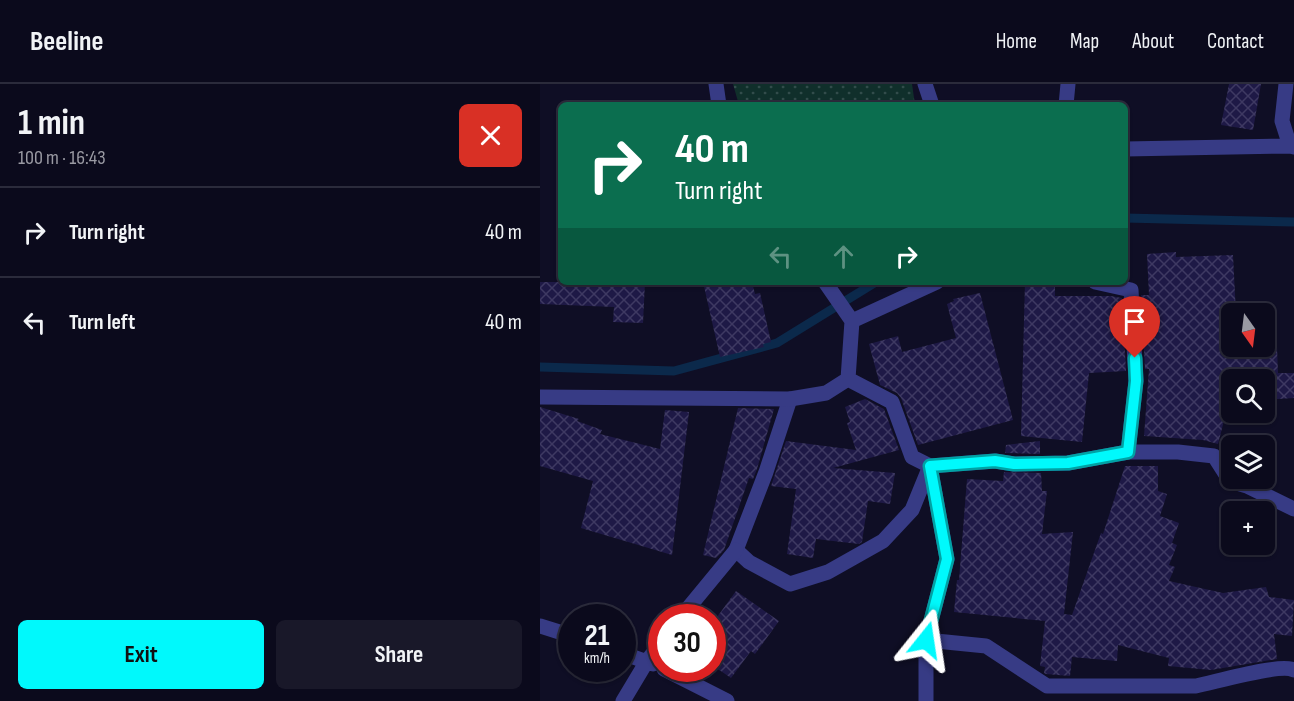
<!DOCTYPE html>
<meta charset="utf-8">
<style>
:root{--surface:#0b0a1c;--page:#191829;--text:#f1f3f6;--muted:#9a9aa3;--line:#2b2b3b;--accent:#00f9fc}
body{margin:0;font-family:"Sofia Sans Condensed",sans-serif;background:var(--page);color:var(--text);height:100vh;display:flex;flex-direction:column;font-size:22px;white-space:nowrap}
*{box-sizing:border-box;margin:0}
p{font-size:20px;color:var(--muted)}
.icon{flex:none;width:33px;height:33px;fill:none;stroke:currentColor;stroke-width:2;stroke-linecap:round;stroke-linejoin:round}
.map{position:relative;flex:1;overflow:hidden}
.sheet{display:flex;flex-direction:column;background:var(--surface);width:540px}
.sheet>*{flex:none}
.top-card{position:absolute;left:18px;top:18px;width:570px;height:183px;border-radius:9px;box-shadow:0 2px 4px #0004,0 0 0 2px var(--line);background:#0b6e4f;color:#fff;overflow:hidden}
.needle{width:39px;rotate:166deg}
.controls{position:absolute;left:681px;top:219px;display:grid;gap:12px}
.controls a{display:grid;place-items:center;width:54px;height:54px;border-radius:9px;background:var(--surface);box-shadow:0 2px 4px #0004,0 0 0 2px var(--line);font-size:30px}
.speed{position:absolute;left:18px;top:520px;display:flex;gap:12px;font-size:30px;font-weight:700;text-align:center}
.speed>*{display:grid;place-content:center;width:78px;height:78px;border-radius:50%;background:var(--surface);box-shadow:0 2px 4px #0004,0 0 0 2px var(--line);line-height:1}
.speed small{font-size:15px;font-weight:400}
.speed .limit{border:9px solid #d22;background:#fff;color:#111}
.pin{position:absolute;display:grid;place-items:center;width:51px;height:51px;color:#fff;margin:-62px -26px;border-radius:50% 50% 50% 0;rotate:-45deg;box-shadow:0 0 6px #0007}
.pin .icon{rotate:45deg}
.me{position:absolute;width:66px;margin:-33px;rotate:15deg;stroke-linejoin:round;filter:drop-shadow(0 0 4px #0008)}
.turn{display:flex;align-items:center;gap:21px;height:126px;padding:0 18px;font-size:27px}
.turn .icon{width:78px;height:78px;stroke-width:2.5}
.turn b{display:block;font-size:42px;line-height:51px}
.lanes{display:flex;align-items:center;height:57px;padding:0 18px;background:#0003;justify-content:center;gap:30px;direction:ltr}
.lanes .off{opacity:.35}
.round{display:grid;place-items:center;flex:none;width:63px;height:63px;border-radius:9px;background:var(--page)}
.overview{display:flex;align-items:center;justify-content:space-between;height:102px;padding:0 18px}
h1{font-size:36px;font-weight:700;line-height:45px}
.button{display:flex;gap:12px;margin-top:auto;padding:12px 18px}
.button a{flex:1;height:69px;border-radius:9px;background:var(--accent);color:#111;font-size:24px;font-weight:700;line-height:69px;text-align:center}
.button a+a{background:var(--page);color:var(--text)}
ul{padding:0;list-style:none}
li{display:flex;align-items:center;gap:18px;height:90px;padding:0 18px;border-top:2px solid var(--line)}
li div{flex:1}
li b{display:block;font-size:22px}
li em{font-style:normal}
header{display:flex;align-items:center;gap:36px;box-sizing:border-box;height:84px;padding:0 30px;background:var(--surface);border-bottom:2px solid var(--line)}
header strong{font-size:28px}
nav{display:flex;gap:33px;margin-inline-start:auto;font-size:21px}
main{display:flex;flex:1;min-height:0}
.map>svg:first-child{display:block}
</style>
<header>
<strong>Beeline</strong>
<nav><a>Home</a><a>Map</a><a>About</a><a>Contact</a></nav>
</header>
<main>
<section class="sheet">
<div class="overview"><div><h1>1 min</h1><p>100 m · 16:43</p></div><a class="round" style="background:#d93025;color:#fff"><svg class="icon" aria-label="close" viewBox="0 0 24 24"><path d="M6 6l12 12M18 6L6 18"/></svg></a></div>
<ul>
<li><svg class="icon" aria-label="right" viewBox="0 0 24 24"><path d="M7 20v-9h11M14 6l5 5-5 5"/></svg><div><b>Turn right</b></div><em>40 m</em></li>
<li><svg class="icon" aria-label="left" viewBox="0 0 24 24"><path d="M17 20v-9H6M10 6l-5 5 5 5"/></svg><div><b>Turn left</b></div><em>40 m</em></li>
</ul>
<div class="button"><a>Exit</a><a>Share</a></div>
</section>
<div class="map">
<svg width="754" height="617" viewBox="0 0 754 617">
<defs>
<pattern id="park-dots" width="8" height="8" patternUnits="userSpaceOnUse" patternTransform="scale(1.5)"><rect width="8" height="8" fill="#102f2b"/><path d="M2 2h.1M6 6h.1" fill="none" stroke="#324c4b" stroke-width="1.8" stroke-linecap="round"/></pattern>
<pattern id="building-cross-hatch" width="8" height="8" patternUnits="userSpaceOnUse" patternTransform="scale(1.5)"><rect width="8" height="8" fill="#1e1946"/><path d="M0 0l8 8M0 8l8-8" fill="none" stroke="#3e3962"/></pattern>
</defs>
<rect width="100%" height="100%" fill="#0f0e25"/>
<path fill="url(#park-dots)" d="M193,0h179l3,21h-176z"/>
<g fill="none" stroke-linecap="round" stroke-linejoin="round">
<path stroke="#0b294b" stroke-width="9" d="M585,134l169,4
M0,283l134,4 103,-28 99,-61"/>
</g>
<path fill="url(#building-cross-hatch)" d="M689,0h32l-8,46 -32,-5z
M636,168v5l57,-2 3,59h-4v32h32v-26h12l2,53h16v25l-30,2v-20h-32v21h-3l-11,43 -15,-4 -59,-4 5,-67h-4l-4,-74h8l-2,-41z
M0,198h105l-2,41 -30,-1 1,-15 -74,-3z
M163,198h49l3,12 5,-1 11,49 -8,2 1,3 -44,10z
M485,198h30v14h56l11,2 4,73 -37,2 -7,69 -61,-6z
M440,209l33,127 -95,25 -17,-47 -4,-5 -17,-8 -11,-41 29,-8 4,16 54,-14 -9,-34 7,-3 -1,-2z
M325,315l19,10 15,41 -66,18 62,5 -5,31 -22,-3 -6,41 -3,2 -43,-5 -3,19 -26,-4 9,-65 -25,-3 15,-45 70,9 -9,-27 3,-1 -5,-15z
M0,323l39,12 -2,2 25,9 -2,4 60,15 5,-39 24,2 -17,143 -91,-27 12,-47 -53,-15z
M198,324l36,1 -17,60 -4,10 -4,-1 -25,72 -8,8 -13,-3z
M500,357v13l-35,-1 1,-8z
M585,382h33v25l9,3 -7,22 19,7 -7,20 5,2 -8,20 6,2 -6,14 54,12 43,-6 3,10 25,3 -2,36 -18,-2 3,25 -66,11 -43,-4 1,-8 -51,-13 -1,16 -45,-4 -2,19 -24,-2 -2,-1 1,-6 -5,-1 5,-45 -91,-9 3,-32h2l8,-101 36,2 1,-9 37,1 1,18h5l-5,43 31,-2 -9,82 8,1 29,-82 2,1z
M196,507l43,30 -24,33 -4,-3 -20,27 -19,-13v-41z"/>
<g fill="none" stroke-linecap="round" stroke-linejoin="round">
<path stroke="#373b85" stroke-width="15" d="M526,21l2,-21
M555,198l36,8 5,91 -8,71
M250,315l-24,73 -30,78 13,12 41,22 38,-12 55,-31 29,-31 18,-44
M386,556l60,6 61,40h149c20,-4 84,-23 98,-16"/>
<path stroke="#373b85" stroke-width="15" d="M176,0l3,21
M385,0l7,21
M746,0l-4,37 8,25 4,1
M585,65l165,-3
M285,198l27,39 -4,58 44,23 20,55 18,9 65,-5 19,3 54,-1 60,-11h50l36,4 16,25 17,5 47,23
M312,237l85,-39
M0,313l250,2 36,-6 22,-14
M140,534l56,-68
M0,542l32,10
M82,569l31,11
M124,585l63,32
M83,617l24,-40 15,-19
M386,617v-61l21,-81 -17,-93"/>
</g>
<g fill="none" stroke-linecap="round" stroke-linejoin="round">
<defs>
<path id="route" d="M386,556l21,-81 -17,-93 65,-5 19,3 54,-1 60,-11 8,-71 -1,-23"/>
</defs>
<use href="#route" stroke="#00a2a4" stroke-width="15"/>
<use href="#route" stroke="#00f9fc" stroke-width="10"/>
</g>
</svg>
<div class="controls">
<a><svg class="needle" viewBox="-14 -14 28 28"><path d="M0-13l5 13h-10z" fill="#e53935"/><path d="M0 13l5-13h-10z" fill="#9a9aa3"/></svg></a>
<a><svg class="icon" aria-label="search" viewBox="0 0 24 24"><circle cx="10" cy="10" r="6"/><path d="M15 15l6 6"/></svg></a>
<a><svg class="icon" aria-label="layers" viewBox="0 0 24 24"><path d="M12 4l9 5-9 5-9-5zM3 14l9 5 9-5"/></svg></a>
<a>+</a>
</div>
<div class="speed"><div>21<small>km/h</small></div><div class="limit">30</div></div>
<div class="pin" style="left:595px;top:274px;background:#d93025"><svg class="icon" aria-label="arrive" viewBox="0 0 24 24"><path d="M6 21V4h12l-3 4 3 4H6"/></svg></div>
<svg class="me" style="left:386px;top:556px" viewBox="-20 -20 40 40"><path d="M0-17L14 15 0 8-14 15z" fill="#00f9fc" stroke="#fff" stroke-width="4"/></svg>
<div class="top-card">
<div class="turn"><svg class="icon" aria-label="right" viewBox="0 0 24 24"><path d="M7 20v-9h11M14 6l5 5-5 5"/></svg><div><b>40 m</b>Turn right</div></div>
<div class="lanes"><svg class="icon off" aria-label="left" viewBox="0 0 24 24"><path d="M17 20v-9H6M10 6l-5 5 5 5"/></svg><svg class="icon off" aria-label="ahead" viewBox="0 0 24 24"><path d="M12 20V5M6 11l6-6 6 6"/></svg><svg class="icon" aria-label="right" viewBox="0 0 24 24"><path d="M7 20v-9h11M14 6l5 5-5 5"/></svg></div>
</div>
</div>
</main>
